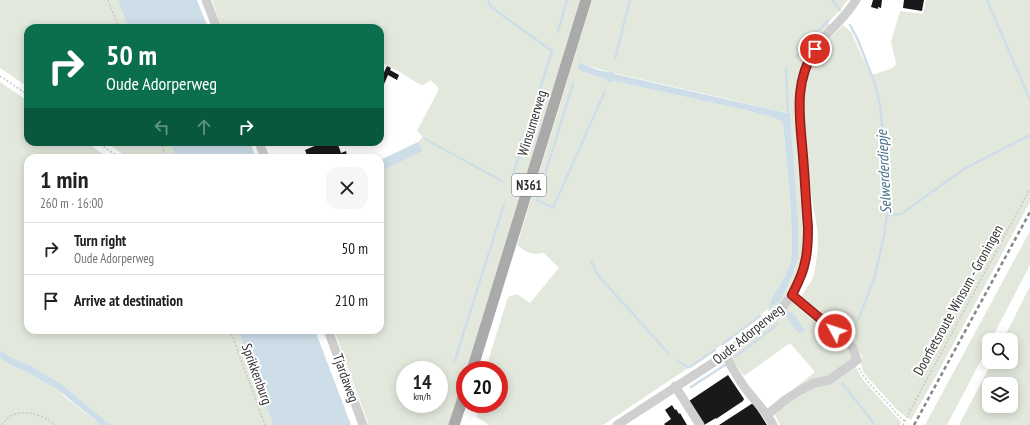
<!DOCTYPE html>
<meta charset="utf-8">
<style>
:root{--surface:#fff;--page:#f6f6f6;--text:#202124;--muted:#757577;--line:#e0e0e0}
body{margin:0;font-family:"PT Sans Narrow",sans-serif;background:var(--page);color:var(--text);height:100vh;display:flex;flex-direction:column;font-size:15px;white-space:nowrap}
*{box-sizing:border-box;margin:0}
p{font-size:13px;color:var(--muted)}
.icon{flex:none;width:22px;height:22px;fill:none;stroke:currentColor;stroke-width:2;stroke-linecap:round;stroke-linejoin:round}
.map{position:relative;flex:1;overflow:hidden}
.panel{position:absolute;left:24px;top:154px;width:360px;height:180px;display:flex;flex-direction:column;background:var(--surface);border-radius:12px;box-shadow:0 2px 10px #0003}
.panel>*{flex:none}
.hud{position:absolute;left:24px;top:24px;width:360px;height:122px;border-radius:12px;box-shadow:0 2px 10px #0003;background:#0b6e4f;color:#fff;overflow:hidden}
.fabs{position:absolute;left:982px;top:333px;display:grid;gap:8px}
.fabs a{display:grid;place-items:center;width:36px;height:36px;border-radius:8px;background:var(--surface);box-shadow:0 2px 10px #0003;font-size:20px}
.speed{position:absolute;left:396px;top:361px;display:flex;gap:8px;font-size:20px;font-weight:700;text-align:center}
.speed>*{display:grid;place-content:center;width:52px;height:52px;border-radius:50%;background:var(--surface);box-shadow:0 2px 10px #0003;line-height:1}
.speed small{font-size:10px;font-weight:400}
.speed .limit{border:6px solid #d22;background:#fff;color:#111}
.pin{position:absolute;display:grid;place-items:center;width:34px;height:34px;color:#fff;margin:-17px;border:2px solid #fff;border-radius:50%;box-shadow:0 1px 4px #0007}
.me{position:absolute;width:44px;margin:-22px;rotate:310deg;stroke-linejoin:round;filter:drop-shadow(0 0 3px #0008)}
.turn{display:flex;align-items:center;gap:14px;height:84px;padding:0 16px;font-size:18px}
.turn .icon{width:52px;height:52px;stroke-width:2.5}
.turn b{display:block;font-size:28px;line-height:34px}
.lanes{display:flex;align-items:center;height:38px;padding:0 16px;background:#0003;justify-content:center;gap:20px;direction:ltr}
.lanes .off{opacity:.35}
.round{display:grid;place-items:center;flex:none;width:42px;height:42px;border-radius:12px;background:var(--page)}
.overview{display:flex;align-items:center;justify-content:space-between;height:68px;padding:0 16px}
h1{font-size:24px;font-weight:600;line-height:30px}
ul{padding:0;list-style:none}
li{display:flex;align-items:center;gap:12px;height:52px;padding:0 16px;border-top:1px solid var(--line)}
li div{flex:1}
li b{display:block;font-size:15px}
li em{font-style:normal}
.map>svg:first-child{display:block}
</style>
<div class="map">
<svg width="1030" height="425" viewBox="0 0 1030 425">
<rect width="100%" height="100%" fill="#fff"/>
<path fill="#e2e8dc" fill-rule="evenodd" d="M0,0h118l10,28h-100v59l-28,-19z
M212,0h369l-114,370h-2v5l-16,50h-80l-35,-95h46v-158l43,-21 -5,-9 5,-5 -6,-6 21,-40v-4l-8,-7 -2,2 -5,3 -4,-1 -19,-12 -16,-8 -4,10v-46h-158zM405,370h34v34h-34z
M592,0h256l-8,10 -12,13 4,3 -31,43 4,161 -2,33 -15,33 -17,19 -4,-6 -12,12 -46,33 -106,71h-114l-12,-8 3,-13h19v-34h-12l2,-12 19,-61 9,-3 13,9 29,-35 -15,-15c-14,2 -16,0 -27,-8zM580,62l9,4 20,6 119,27 60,14 2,4 8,101 -6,59 -14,26v-1l-9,7 -1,-2 2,-3 2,-7 13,-20 6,-16 1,-19 -2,-43 -7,-75 -2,-3 -6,-3 -30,-8 -132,-29 -5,2 -2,-4 -23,-7z
M926,0h104v202l-90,167 -29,51 -13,-9 -15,-17 -15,-16 -5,-7 -3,-10 3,-4 -12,-16 -50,-44c3,-6 7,-10 10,-15 4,-8 5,-18 6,-27 3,-19 -2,-38 -5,-57 -4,-28 -8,-57 -8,-85 0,-13 -1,-26 4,-39 6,-20 21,-35 35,-49l8,7 13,29 8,14 18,-6 5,-3 1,-3 -5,-21 9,-31 23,3z
M0,82l28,19v41h58l22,16h-80v172h210l35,95h-162l-51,-42 -28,-17 -15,-6 -17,-10z
M106,142h64l6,16h-48z
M1030,231v34l-39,75h-2v5l-42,80h-22z
M1030,286v139h-71l33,-63h19v-22h-8zM989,384h22v22h-22z
M793,301l56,45 4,13 -20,16 -35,13 -2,-1 19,-15 -25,-29 -46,33 -15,-21z
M0,358l11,7 15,7 32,18 8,8 35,27h-101z
M855,365l4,8 5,8 37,41 -1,3h-120l-5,-10 2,-5 14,-11z"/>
<path fill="#cedee8" d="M118,0h79l11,28h-80z
M580,62c9,5 23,11 33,10l2,2 168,38 7,2 8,104v38l-6,21 -13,26 -1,-1 -9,7 -1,-2 2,-3 2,-7 13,-20 6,-16 1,-19 -2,-43 -7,-75 -2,-3 -6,-3 -30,-8 -132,-29 -5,2 -2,-4 -23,-7 -5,-3z
M170,142h80l6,16h-80z
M418,142l5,9 -43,21v-12z
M788,311l2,2 2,-1 13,18 -1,2 -4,1 -6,-5 -9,-13 2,-2 -1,-1z
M238,330h77l36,95h-78z
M0,350l17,10 15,6 28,17 51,42h-10l-43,-35 -32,-18 -15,-7 -11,-7z"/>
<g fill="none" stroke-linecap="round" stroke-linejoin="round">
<path stroke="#cedee8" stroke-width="2.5" d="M488,0l3,7 61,44 -40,127
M832,0l8,10
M987,0l43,100
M850,25l7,13 17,43 6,24 3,29 1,45 3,36 -3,21 -10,43 -16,41
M558,31l9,-31
M796,57l17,-21 15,-15
M615,59l15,-59
M786,68l2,47
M573,84l-36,116 16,8 52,-117
M425,139l77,42
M887,215l14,-1 63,-45 66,-34
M591,261l7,14 71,79
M723,344l37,-28
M735,357l43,-33
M677,361l11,6h2l25,-17
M454,363l50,-158
M842,383l31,39v3
M691,387l34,-22"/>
</g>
<path fill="#191919" d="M873,0h9l-1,8 -3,-1v2l-7,-2z
M904,0h20l-2,11 -19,-3z
M387,66l4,2 -1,2 9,5 -2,5 -9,-5 -8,18v-12z
M324,142h13l4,11 5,-2 1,5 -7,2 -1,-4 -11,4h-7l-1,-2 -7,2h-5l-3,-8z
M728,375l16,24 -1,2 -27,18v-1l-12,7 -15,-24z
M753,403l14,22h-48z
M672,405l3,5 1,-1 3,5 1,-1 7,12h-22l-1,-1 7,-5 -6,-9z"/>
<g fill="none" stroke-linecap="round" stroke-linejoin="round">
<path stroke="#c9c9c9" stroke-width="1.5" stroke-dasharray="2 2" stroke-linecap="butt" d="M108,0l11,28
M0,76l28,19
M97,142l23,16
M161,142l5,16
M230,330l35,95
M859,368c8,16 22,27 33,40 3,4 8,10 13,13
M2,425c2,-2 4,-6 6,-7 15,-11 35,-3 48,7
M903,425l10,-20 117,-216"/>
<path stroke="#cfcfcf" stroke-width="9" d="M206,0l11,28
M259,142l6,16
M328,330l35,95
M725,355c6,10 11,20 18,30 8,12 25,28 30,40
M675,386l25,39
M767,415l18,-15 14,-9 15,-8 15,-3 28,-20 -4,-12 -7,-8 -54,-45
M617,425l108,-70 55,-45 12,-15 11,-23 4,-18 1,-27c-2,-23 -3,-47 -5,-70 -3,-33 -9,-69 7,-100 11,-22 33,-35 46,-57"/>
<path stroke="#aaa" stroke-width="11" d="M472,370l114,-370
M454,425l11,-33"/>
<path stroke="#878787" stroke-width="2.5" stroke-dasharray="4 3" stroke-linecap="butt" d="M914,425l116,-213"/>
</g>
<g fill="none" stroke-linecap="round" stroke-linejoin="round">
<defs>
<path id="route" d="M815,49c-22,35 -15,68 -12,107 2,24 3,47 5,71 0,12 0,24 -3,35 -2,12 -8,23 -13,33l43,36"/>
</defs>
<use href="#route" stroke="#8d1f18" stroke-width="10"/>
<use href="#route" stroke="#d93025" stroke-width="7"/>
</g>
<g text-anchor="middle" stroke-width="4" stroke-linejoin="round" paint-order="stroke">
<rect fill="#fff" stroke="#707070" stroke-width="1" x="512" y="174" width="34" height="22" rx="3"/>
<g font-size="13" font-weight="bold" fill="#323232">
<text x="529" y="190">N361</text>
</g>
<g font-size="14" fill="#323232" stroke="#fff">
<text transform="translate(532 123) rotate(-73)" y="5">Winsumerweg</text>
<text transform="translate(958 300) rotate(-61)" y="5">Doorfietsroute Winsum - Groningen</text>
<text transform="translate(748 334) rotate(-39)" y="5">Oude Adorperweg</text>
<text transform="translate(257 374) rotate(70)" y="5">Sprikkenburg</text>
<text transform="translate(346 378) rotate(70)" y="5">Tjardaweg</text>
</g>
<g font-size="15" font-style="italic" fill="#48718c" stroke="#fff">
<text transform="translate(884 172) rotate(-93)" y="5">Selwerderdiepje</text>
</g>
</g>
</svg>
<div class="fabs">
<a><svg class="icon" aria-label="search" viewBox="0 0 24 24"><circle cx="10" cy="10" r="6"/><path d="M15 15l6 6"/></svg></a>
<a><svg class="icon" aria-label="layers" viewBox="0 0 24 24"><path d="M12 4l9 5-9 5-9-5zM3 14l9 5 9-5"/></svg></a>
</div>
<div class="speed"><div>14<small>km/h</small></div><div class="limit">20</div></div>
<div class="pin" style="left:815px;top:49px;background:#d93025"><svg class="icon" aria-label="arrive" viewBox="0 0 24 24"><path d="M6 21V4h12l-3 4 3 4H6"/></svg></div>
<svg class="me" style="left:835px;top:331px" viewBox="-20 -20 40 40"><circle r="17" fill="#d93025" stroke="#fff" stroke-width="3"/><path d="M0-11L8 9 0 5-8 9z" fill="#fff"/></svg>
<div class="hud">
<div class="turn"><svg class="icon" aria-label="right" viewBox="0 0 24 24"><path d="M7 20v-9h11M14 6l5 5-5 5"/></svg><div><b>50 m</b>Oude Adorperweg</div></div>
<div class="lanes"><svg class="icon off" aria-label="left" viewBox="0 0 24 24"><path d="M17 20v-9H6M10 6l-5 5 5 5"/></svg><svg class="icon off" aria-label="ahead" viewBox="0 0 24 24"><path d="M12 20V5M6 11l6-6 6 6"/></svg><svg class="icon" aria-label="right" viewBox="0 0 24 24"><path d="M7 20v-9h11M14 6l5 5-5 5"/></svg></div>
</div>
<section class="panel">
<div class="overview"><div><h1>1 min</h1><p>260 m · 16:00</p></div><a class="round"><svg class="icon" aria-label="close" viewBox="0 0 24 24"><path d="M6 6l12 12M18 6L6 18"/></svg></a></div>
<ul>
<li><svg class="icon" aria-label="right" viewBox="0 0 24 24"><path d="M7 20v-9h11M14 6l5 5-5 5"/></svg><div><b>Turn right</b><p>Oude Adorperweg</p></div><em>50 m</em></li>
<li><svg class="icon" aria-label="arrive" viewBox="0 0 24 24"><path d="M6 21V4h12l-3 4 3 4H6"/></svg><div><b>Arrive at destination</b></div><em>210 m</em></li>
</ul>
</section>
</div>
